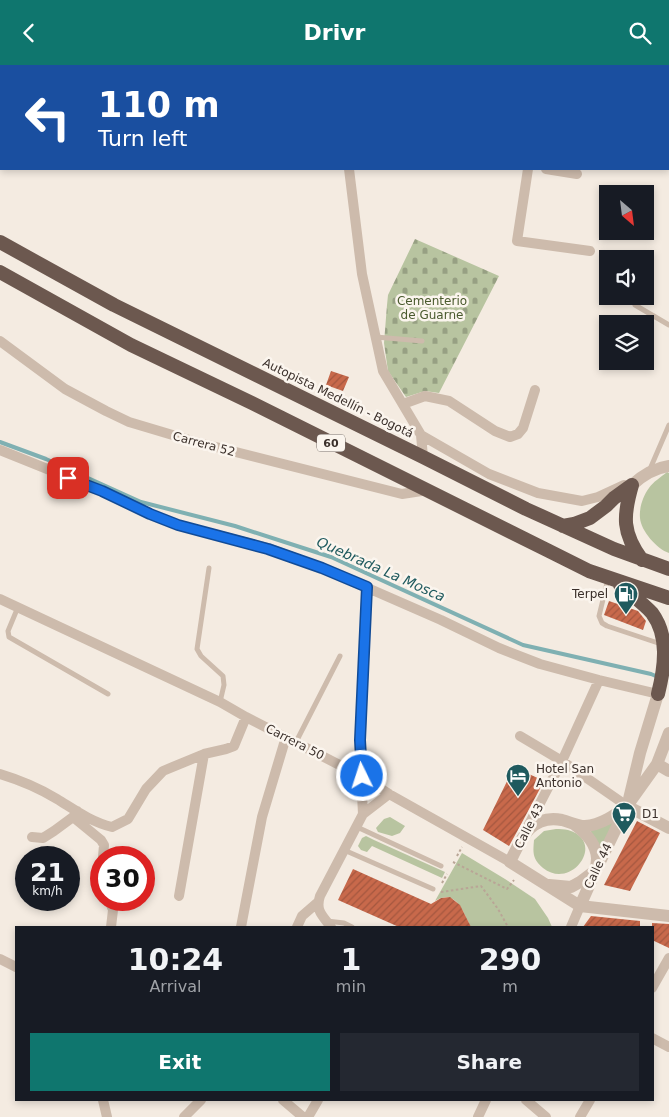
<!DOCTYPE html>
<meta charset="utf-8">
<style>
:root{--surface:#171b24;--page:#242831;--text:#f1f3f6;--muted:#9ea1a6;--accent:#0f766e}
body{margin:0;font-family:"DejaVu Sans",sans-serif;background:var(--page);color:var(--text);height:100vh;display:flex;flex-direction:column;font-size:19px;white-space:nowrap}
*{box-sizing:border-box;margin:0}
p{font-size:16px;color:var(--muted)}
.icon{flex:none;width:28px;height:28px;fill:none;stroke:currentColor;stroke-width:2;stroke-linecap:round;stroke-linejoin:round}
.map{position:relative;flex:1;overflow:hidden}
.details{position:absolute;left:15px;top:861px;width:639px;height:175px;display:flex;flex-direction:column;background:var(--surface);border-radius:0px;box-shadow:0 2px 8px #0003}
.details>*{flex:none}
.top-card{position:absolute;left:0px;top:0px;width:670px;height:105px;box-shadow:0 2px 8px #0003;background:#1a4fa0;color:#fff;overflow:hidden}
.needle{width:32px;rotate:152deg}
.buttons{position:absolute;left:599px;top:120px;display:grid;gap:10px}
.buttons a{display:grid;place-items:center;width:55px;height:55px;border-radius:0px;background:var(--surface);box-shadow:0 2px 8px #0003;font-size:25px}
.speed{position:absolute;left:15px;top:781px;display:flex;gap:10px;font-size:25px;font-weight:700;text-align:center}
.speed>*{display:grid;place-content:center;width:65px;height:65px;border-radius:50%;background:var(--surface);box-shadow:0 2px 8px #0003;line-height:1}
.speed small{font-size:12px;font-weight:400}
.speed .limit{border:8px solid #d22;background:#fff;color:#111}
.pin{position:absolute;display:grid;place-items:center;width:42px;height:42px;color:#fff;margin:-21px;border-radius:10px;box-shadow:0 2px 8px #0006}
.me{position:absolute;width:55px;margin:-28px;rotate:356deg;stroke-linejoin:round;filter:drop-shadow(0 0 4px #0008)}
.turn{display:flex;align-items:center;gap:18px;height:105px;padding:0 15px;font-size:22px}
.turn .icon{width:65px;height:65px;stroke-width:2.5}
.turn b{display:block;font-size:35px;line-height:42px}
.eta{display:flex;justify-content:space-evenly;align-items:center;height:85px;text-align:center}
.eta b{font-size:30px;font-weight:800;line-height:35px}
.primary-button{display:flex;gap:10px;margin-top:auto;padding:10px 15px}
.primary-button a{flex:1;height:58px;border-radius:0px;background:var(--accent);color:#fff;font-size:20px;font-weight:800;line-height:58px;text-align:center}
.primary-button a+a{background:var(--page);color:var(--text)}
header{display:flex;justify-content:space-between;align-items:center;height:65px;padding:0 15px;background:var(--accent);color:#fff;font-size:22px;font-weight:800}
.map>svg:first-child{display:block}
</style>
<header><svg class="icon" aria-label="back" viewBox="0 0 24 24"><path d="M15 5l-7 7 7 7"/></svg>Drivr<svg class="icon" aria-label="search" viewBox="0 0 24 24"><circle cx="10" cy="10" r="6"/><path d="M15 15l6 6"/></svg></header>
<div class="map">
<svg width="669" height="1052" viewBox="0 0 669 1052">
<defs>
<pattern id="cemetery-stones" width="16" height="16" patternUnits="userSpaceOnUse" patternTransform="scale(1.25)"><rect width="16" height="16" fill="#b8c4a0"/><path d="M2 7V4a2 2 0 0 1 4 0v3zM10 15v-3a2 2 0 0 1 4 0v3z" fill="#97a083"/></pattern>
<pattern id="building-hatch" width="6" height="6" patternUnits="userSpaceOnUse" patternTransform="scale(1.25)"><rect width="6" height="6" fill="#c8694b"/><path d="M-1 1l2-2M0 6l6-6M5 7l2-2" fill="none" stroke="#a4573f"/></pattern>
</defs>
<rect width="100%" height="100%" fill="#f4ebe1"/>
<path fill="#b8c4a0" d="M667,407l2,1v80c-12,-4 -28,-22 -29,-35 -1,-10 3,-22 9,-30 4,-6 12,-11 18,-16z
M390,752l15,9 -5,7 -8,3 -14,-4 -2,-4 8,-9z
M617,754l-17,32 -10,-21z
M556,764c4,0 8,0 12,1 39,11 4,61 -25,38 -11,-9 -10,-16 -9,-28l10,-9z
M366,771l8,4 71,32 -3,6 -70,-32 -5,6 -6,-2 -3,-4 4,-8z
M462,788l43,26 30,20 13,19 4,9h-85l2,-4c-7,-14 -14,-34 -34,-22z"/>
<path fill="url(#cemetery-stones)" d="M415,174l84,37 -60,117 -14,-2 -19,6 -18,-26 -4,-28 3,-38 1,-10z"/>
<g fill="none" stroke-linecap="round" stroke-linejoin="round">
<path stroke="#7fb0b2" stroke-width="4" d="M0,377l46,17 95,43 94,24 96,31 192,88 128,29 7,3"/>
</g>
<path fill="url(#building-hatch)" d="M331,306l18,6 -6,14 -17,-6z
M609,536l29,10 8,10 -3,9 -39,-15z
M514,702l30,14 -25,47 -10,18 -26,-16z
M637,756l23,12 -30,58 -26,-6z
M353,804l78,35 10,-6 9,-1 10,8 11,22h-72l-61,-27z
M591,851l49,5v6h-57z
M652,858l17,1v24l-17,-8z"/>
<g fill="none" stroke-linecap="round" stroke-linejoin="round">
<path stroke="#b9a596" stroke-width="2" stroke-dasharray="2.5 2.5" stroke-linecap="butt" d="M457,791l5,-9
M453,797l54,27 7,-9
M442,818l5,-9
M441,827l40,-6 17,23 10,18"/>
<path stroke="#cdbbac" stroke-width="5" d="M635,240l34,20
M376,272l46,4
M650,404l19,-44
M209,503l-12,81 4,7 22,20 1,9 -4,17
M608,514l-9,37 3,7 5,3 54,18
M18,542l-10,24 1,6 99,57
M296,677l44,-86
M357,762l84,39
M344,785l89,39
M327,856l17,2 8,4"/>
<path stroke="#cdbbac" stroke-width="10" d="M332,0v1
M377,0l7,1
M537,1v-1
M349,104l13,105 21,97 38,64 2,22
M528,104l-11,72 73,10
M546,104l31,5
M0,276l65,48 41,22 23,11 67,20 206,52 26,-4
M403,339l22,-8 24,5 46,30 15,6 8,-3 5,-6 12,-38
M421,370l68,39 49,19 44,8 16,-4 26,-12
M0,385l102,41 48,23 28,11 90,23 54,20 119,52 58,28 41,16 59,16 59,14
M0,534l220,103 26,15 115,59 28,18 121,68
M520,671l42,25 65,45
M0,709c20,6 39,14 57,25 18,11 34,23 55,28l16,-8 18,-30 17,-18 41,-17 22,-5 8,-3 12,-29
M77,746l-4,6 28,23 3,5 -1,12
M363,749l-3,-60 7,-167
M526,765l36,-69 37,-81
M32,772l11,1 11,-7 19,-14
M101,810v5
M179,831l25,-142
M109,835l4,10 -2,17
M241,862l21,-110 24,-80
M297,862l5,-11 15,-13
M331,862c-8,-11 -16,-16 -11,-31l43,-82 26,-20
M571,862l9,-21
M0,894l16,8
M652,923l17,-30
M652,973l17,9
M103,1035l4,17
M283,1035l20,17
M526,1035l20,17
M184,1052l17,-17
M308,1052l10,-17
M478,1052l8,-17
M580,1052l10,-17"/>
<path stroke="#cdbbac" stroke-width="12" d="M632,420c11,-10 23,-17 37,-19
M657,699l12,7
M629,734l11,-46 18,-59
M627,741c-12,9 -26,19 -42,20 -8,0 -15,-4 -23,-6 -31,-6 -41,19 -52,42l70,44 89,10
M627,741l42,22
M549,820l22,2 9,-5 16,-12c0,-4 1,-8 1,-12 -1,-14 -11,-25 -22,-33
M580,841l16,-36 31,-64 30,-42 12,-31"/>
<path stroke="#6c584f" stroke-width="14" d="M0,177l114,63 309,152 103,52 88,40 55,20
M0,207l131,73 121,58 297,148 40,20 80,27
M632,420c-9,31 -10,48 10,75
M563,461l11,-2 16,-6 16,-12 8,-8 18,-13
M620,520c10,9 23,18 32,28 17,23 13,53 6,81"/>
</g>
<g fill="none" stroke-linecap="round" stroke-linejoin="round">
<defs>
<path id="route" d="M68,413l34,13 48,23 28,11 90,24 54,19 45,19 -7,153 2,36"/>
</defs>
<use href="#route" stroke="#114b97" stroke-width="12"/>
<use href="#route" stroke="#1a73e8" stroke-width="9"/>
</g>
<defs>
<symbol id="fuel-pin" viewBox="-11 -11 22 30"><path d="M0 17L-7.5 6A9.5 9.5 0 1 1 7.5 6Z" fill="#1f5a5e" stroke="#fbf5ee"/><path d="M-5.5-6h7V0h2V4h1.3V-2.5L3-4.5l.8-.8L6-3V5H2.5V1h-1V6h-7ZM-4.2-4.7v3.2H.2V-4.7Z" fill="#fff"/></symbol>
<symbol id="hotel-pin" viewBox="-11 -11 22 30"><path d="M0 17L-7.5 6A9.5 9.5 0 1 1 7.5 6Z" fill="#1f5a5e" stroke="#fbf5ee"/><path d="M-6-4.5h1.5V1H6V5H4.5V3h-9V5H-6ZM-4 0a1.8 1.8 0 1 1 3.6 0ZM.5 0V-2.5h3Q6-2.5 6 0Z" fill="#fff"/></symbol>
<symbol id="supermarket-pin" viewBox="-11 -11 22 30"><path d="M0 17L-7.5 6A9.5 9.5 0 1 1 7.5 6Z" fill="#1f5a5e" stroke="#fbf5ee"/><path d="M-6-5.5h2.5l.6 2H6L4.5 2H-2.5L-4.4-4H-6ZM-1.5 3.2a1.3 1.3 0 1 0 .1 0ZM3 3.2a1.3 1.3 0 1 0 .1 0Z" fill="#fff"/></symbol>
</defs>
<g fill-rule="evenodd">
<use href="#fuel-pin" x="612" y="515" width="28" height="38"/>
<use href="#hotel-pin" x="504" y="697" width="28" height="38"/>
<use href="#supermarket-pin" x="610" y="735" width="28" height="38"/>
</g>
<g text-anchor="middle" stroke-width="5" stroke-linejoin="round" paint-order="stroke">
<rect fill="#fbf5ee" stroke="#756b66" stroke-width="1" x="317" y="369.5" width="28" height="17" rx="4"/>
<g font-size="11" font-weight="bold" fill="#3b302b">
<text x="331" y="382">60</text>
</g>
<g font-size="12" fill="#4a5a2e" stroke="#fbf5ee">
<text x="432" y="240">Cementerio<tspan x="432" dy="14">de Guarne</tspan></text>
</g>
<g font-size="12" fill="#3b302b" stroke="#fbf5ee">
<text transform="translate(338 333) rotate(26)" y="4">Autopista Medellín - Bogotá</text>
<text transform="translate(204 379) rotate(15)" y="4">Carrera 52</text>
<text transform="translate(295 677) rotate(27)" y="4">Carrera 50</text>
<text transform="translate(529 761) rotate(-63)" y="4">Calle 43</text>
<text transform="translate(598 801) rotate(-65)" y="4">Calle 44</text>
</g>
<g font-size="12" fill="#3b302b" stroke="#fbf5ee" text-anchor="start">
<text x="608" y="533" text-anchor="end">Terpel</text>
<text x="536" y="708">Hotel San<tspan x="536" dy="14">Antonio</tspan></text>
<text x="642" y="753">D1</text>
</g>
<g font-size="14" font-style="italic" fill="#1f5a5e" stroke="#fbf5ee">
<text transform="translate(381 504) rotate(24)" y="5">Quebrada La Mosca</text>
</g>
</g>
</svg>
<div class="buttons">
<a><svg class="needle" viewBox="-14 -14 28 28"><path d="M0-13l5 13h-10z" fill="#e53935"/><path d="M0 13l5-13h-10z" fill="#9ea1a6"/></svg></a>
<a><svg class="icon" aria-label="sound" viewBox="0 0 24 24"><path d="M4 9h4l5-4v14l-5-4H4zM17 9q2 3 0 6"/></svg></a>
<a><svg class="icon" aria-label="layers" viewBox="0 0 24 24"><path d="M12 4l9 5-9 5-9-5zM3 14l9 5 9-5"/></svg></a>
</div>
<div class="speed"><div>21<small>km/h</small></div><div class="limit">30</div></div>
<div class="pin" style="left:68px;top:413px;background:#d93025"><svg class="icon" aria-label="arrive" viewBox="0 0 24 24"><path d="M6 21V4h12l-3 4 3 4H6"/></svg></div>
<svg class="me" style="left:362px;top:711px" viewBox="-20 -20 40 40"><circle r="17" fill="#1a73e8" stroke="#fff" stroke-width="3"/><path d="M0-11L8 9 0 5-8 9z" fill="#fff"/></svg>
<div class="top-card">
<div class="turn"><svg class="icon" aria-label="left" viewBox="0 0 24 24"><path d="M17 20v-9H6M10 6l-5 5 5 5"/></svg><div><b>110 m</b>Turn left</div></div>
</div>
<section class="details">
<div class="eta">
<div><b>10:24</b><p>Arrival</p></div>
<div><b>1</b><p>min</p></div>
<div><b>290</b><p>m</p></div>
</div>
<div class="primary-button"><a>Exit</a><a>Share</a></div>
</section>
</div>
